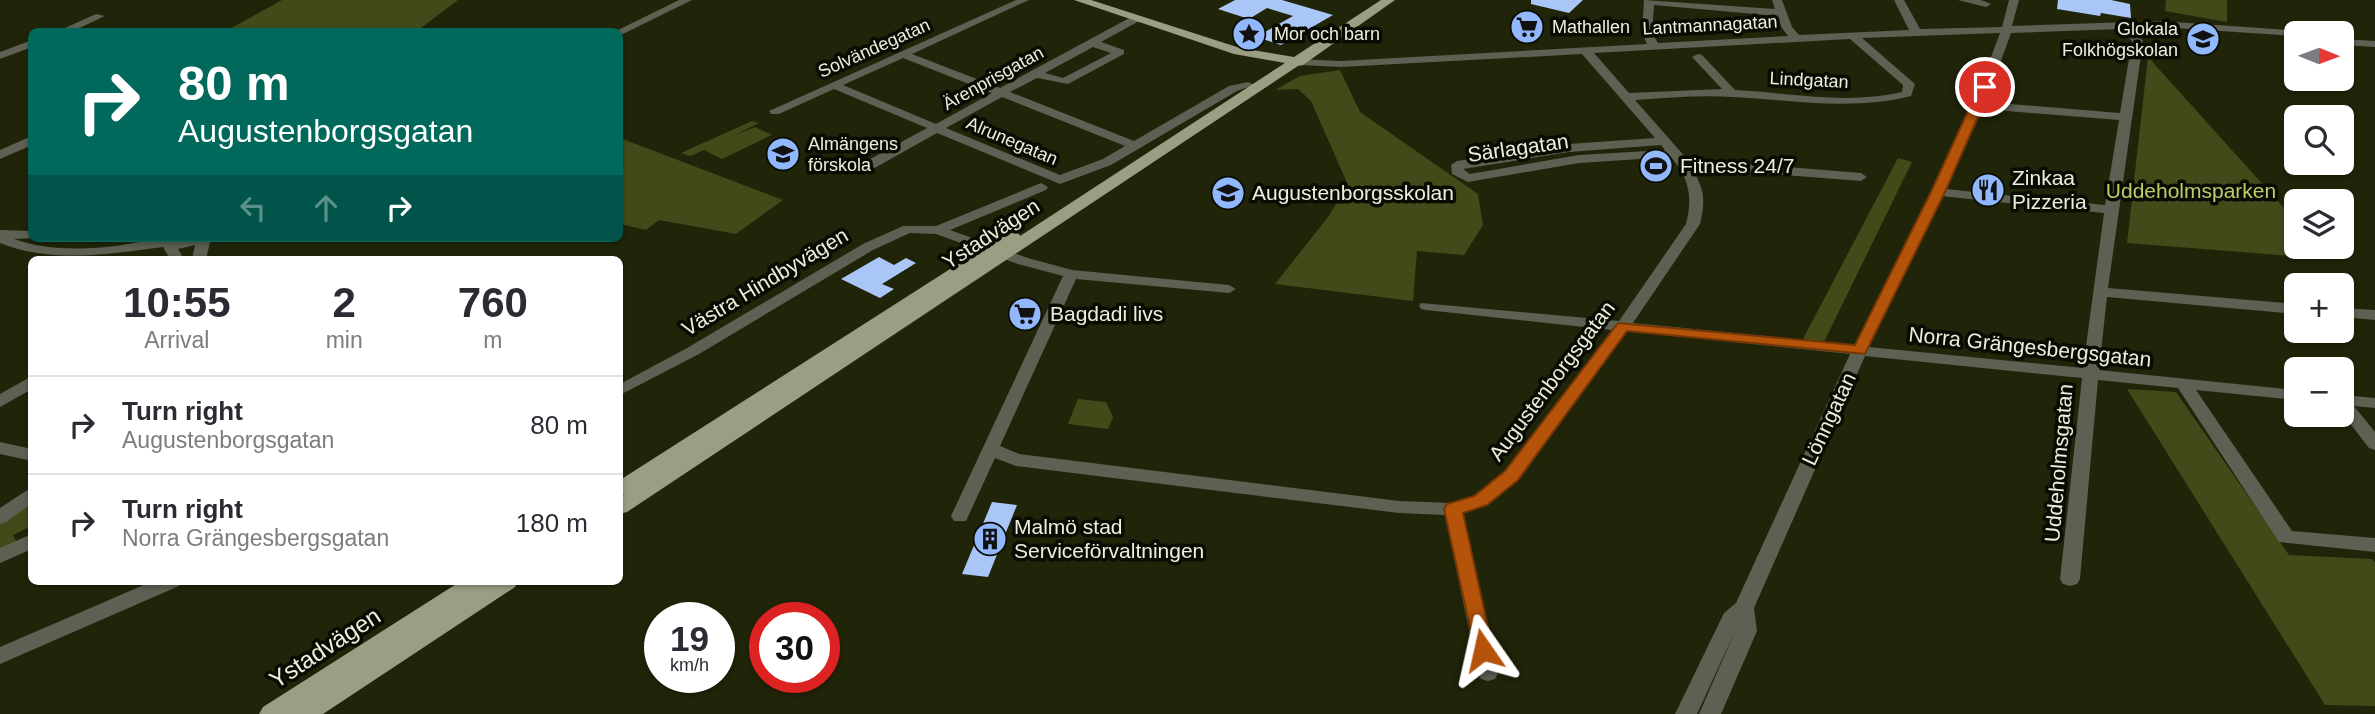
<!DOCTYPE html>
<meta charset="utf-8">
<style>
:root{--surface:#fff;--page:#f7f7f7;--text:#2b2b33;--muted:#7c7c81;--line:#e1e1e2}
body{margin:0;font-family:Helvetica,sans-serif;background:var(--page);color:var(--text);height:100vh;display:flex;flex-direction:column;font-size:26px;white-space:nowrap}
*{box-sizing:border-box;margin:0}
p{font-size:23px;color:var(--muted)}
.icon{flex:none;width:38px;height:38px;fill:none;stroke:currentColor;stroke-width:2;stroke-linecap:round;stroke-linejoin:round}
.map{position:relative;flex:1;overflow:hidden}
.panel{position:absolute;left:28px;top:256px;width:595px;height:329px;display:flex;flex-direction:column;background:var(--surface);border-radius:10px;box-shadow:0 2px 5px #0004}
.panel>*{flex:none}
.banner{position:absolute;left:28px;top:28px;width:595px;height:214px;border-radius:10px;box-shadow:0 2px 5px #0004;background:#00695c;color:#fff;overflow:hidden}
.needle{width:46px;rotate:91deg}
.controls{position:absolute;left:2284px;top:21px;display:grid;gap:14px}
.controls a{display:grid;place-items:center;width:70px;height:70px;border-radius:10px;background:var(--surface);box-shadow:0 2px 5px #0004;font-size:35px}
.speed{position:absolute;left:644px;top:602px;display:flex;gap:14px;font-size:35px;font-weight:700;text-align:center}
.speed>*{display:grid;place-content:center;width:91px;height:91px;border-radius:50%;background:var(--surface);box-shadow:0 2px 5px #0004;line-height:1}
.speed small{font-size:18px;font-weight:400}
.speed .limit{border:10px solid #d22;background:#fff;color:#111}
.pin{position:absolute;display:grid;place-items:center;width:60px;height:60px;color:#fff;margin:-30px;border:4px solid #fff;border-radius:50%;box-shadow:0 2px 7px #0007}
.me{position:absolute;width:77px;margin:-38px;rotate:349deg;stroke-linejoin:round;filter:drop-shadow(0 0 5px #0008)}
.turn{display:flex;align-items:center;gap:24px;height:147px;padding:0 35px;font-size:32px}
.turn .icon{width:91px;height:91px;stroke-width:2.5}
.turn b{display:block;font-size:49px;line-height:60px}
.lanes{display:flex;align-items:center;height:66px;padding:0 35px;background:#0003;justify-content:center;gap:35px;direction:ltr}
.lanes .off{opacity:.35}
.eta{display:flex;justify-content:space-evenly;align-items:center;height:119px;text-align:center}
.eta b{font-size:42px;font-weight:600;line-height:49px}
ul{padding:0;list-style:none}
li{display:flex;align-items:center;gap:21px;height:98px;padding:0 35px;border-top:2px solid var(--line)}
li div{flex:1}
li b{display:block;font-size:26px}
li em{font-style:normal}
.map>svg:first-child{display:block}
</style>
<div class="map">
<svg width="2375" height="714" viewBox="0 0 2375 714">
<rect width="100%" height="100%" fill="#202408"/>
<path fill="#434919" d="M282,0h176l-41,31h-191z
M2166,0h61v22l-62,-11z
M2148,57l148,164v26h23l11,12 -203,-16z
M1340,70l20,42 118,82 5,31 -19,30 -47,-4 -4,50 -138,-17 53,-67 20,-32 -37,-84 -13,-12 -23,1 25,-14z
M752,121l7,2 -26,13 22,-9 17,8 -50,24 -18,-9 -14,6 -9,-3z
M620,138l163,62 -47,34 -77,-14 -13,10 -26,-6z
M1898,158l14,4 -88,180 -21,-3z
M2127,389l49,3 113,163 83,4 3,3v144l-50,-1z
M1078,399l28,3 7,15 -5,12 -40,-5z
M31,498v28l-18,9 4,8 -17,8v-30z"/>
<path fill="#aac6f6" d="M1235,0h47l51,15 -52,30 -25,-8 37,-21 -26,-8 -18,11 -31,-10z
M1531,0h52l-14,13 -38,-9z
M2058,0h53l19,4 1,14 -30,-5 -1,3 -43,-7z
M879,257l15,8 12,-7 10,5 -34,21 12,5 -14,9 -39,-19z
M992,502l25,3 -29,72 -26,-3z"/>
<g fill="none" stroke-linecap="round" stroke-linejoin="round">
<path fill="#5d6053" fill-rule="evenodd" d="M679,0h13l-69,34 -9,-2z
M1016,0h13l-117,54 88,34 133,-72h8v4l-40,22 23,8v4l-56,30 -31,-6 -27,14 124,49 95,-55 19,-4 6,3 -17,6 -126,74 -51,19 -123,-51 -66,37h-10v-6l66,-36 -93,-39 -55,25h-8l-2,-3zM1093,47l18,6 -48,25 -18,-5zM903,58l89,35 -56,31 -93,-39zM1002,97l123,49 -22,13 -43,16 -114,-47z
M1644,0l131,9 -3,-9h10l10,27 7,8 110,-5 -15,-30h10l16,29 82,-2 7,-27h10l-7,26 148,-5 143,10 1,2h-8v3l-136,-9 -28,2 11,12 -35,247 188,16v10l-189,-17 -8,73 197,20v10l-100,-10 96,141 83,7v14l-96,-10 -101,-154 -80,-8 -18,199 -3,5 -7,2 -7,-2 -3,-5 22,-201 -217,-22 -111,252 3,23 -36,83h-22l38,-87 -40,87h-22l49,-101 12,-10 114,-249 -223,-23 -109,148 -32,25 -23,8 35,161 -3,6 -7,2 -7,-2 -3,-6 -33,-158 -46,-2 -383,-47 -21,-8 -29,63h-12l-3,-5 112,-240 -45,-12 -82,-30 -26,-1 -37,17 -174,104 -79,41v-11l67,-36 176,-104 40,-18h33l105,-43 7,4 -2,3 -96,40 78,28 44,12 157,15 7,4 -7,4 -153,-14 -76,167 19,8 380,47 53,2 22,-7 32,-25 106,-141 -186,-20 -5,-1 -2,-3 2,-3 198,18 67,-97c7,-27 3,-46 -15,-67l-92,6 -111,19 -16,-8 -1,-9 6,-4 112,-17 86,-6 -73,-84 -241,13 -42,-2 -6,-3 6,-3 42,2 306,-17 -5,-11zM1654,5l123,11 5,12 6,8 -130,7 -6,-10zM2121,29l11,12 -12,72 -134,-11 25,-69zM2000,33l-27,72 -118,240 -222,-22 67,-99c6,-26 4,-34 -8,-56l169,13 6,-4 -6,-4 -174,-14 -52,-59c32,-2 65,-5 98,-3 60,3 118,14 178,-1l4,-12 -53,-46zM1850,39l53,46 -1,7c-55,13 -111,1 -167,-2l-33,-35 -4,-1 -6,3 30,32 -93,4 -35,-40zM1983,109l136,11 -14,85 -160,-16zM1661,145l4,5 -86,5 -109,19 -7,-5 106,-17zM1941,196l163,17 -21,155 -214,-21z
M1958,0h23l10,4 -5,3z
M96,14l9,2 -34,16h-15z
M2342,39l33,2v6l-33,-2z
M32,40v7l-32,12v-7z
M32,136v9l-32,14v-9z
M0,230l32,1v7h5l-23,1c43,16 103,9 144,-1 9,-2 13,3 21,3 10,-1 21,-3 32,-3l-5,21h-14l3,-14 -17,4 6,10h-14l-7,-12c-55,7 -110,17 -163,-4z
M2342,308l33,2v10l-33,-3z
M32,376v13l-32,18v-13z
M2342,395l33,3v10l-21,-2 21,26v18l-6,-2 -27,-35z
M0,442l32,7v12l-32,-7z
M32,487v16l-26,19 -6,2v-16z
M32,534v15l-32,14v-15z
M153,581h29l-3,5 -179,78v-17z"/>
<path fill="#9a9f84" fill-rule="evenodd" d="M1074,0h17l149,48 54,9 87,-57h14l-92,65 -5,1 -671,446 -7,2v-16l4,-3 -4,1v-16l388,-248h10l2,4 265,-173 -51,-9z
M461,581h27l-2,3 5,-3h27l-3,6 -192,127h-64l4,-7z"/>
</g>
<path fill="#b45309" stroke="#753606" stroke-width="2" d="M1985,83l6,4 -46,105 -80,162 -238,-23 -109,149 -31,25 -24,8 30,137 -3,5 -7,3 -7,-3 -32,-146 3,-5 27,-8 31,-25 113,-148 237,22 76,-153 48,-105z"/>
<defs>
<symbol id="supermarket-disc" viewBox="-11 -11 22 22"><circle r="9.5" fill="#91b8fd" stroke="#0a0c03"/><path d="M-6-5.5h2.5l.6 2H6L4.5 2H-2.5L-4.4-4H-6ZM-1.5 3.2a1.3 1.3 0 1 0 .1 0ZM3 3.2a1.3 1.3 0 1 0 .1 0Z" fill="#111"/></symbol>
<symbol id="sight-disc" viewBox="-11 -11 22 22"><circle r="9.5" fill="#91b8fd" stroke="#0a0c03"/><path d="M0-6L1.8-2.2L6-1.7L2.9 1.2L3.7 5.4L0 3.3L-3.7 5.4L-2.9 1.2L-6-1.7L-1.8-2.2Z" fill="#111"/></symbol>
<symbol id="university-disc" viewBox="-11 -11 22 22"><circle r="9.5" fill="#91b8fd" stroke="#0a0c03"/><path d="M0-5L7-2L0 1L-7-2ZM-4 1L0 2.5L4 1V4Q0 6-4 4Z" fill="#111"/></symbol>
<symbol id="school-disc" viewBox="-11 -11 22 22"><circle r="9.5" fill="#91b8fd" stroke="#0a0c03"/><path d="M0-5L7-2L0 1L-7-2ZM-4 1L0 2.5L4 1V4Q0 6-4 4Z" fill="#111"/></symbol>
<symbol id="stadium-disc" viewBox="-11 -11 22 22"><circle r="9.5" fill="#91b8fd" stroke="#0a0c03"/><path d="M0-5a6.5 5 0 1 0 0 10a6.5 5 0 1 0 0-10ZM-3.5-1.8h7v3.6h-7Z" fill="#111"/></symbol>
<symbol id="restaurant-disc" viewBox="-11 -11 22 22"><circle r="9.5" fill="#91b8fd" stroke="#0a0c03"/><path d="M-5-6h1v4h1v-4h1v4h1v-4h1v5L-1.5 .5V6h-2V.5L-5-1ZM5-6V6H3V1.5H1.5Q1.5-4 5-6Z" fill="#111"/></symbol>
<symbol id="building-disc" viewBox="-11 -11 22 22"><circle r="9.5" fill="#91b8fd" stroke="#0a0c03"/><path d="M-4-6H4V6H1V3H-1V6H-4ZM-2.5-4.3h1.7v1.8h-1.7ZM.8-4.3h1.7v1.8H.8ZM-2.5-1h1.7V.8h-1.7ZM.8-1h1.7V.8H.8Z" fill="#111"/></symbol>
</defs>
<g fill-rule="evenodd">
<use href="#supermarket-disc" x="1508" y="8" width="38" height="38"/>
<use href="#sight-disc" x="1230" y="15" width="38" height="38"/>
<use href="#university-disc" x="2184" y="20" width="38" height="38"/>
<use href="#school-disc" x="764" y="135" width="38" height="38"/>
<use href="#stadium-disc" x="1637" y="147" width="38" height="38"/>
<use href="#restaurant-disc" x="1969" y="171" width="38" height="38"/>
<use href="#school-disc" x="1209" y="174" width="38" height="38"/>
<use href="#supermarket-disc" x="1006" y="295" width="38" height="38"/>
<use href="#building-disc" x="971" y="520" width="38" height="38"/>
</g>
<g text-anchor="middle" stroke-width="7" stroke-linejoin="round" paint-order="stroke">
<g font-size="18" fill="#ecefde" stroke="#0a0c03">
<text transform="translate(1710 25) rotate(-3)" y="6">Lantmannagatan</text>
<text transform="translate(874 48) rotate(-24)" y="6">Solvändegatan</text>
<text transform="translate(993 78) rotate(-29)" y="6">Ärenprisgatan</text>
<text transform="translate(1809 80) rotate(3)" y="6">Lindgatan</text>
<text transform="translate(1012 141) rotate(23)" y="6">Alrunegatan</text>
</g>
<g font-size="18" fill="#ecefde" stroke="#0a0c03" text-anchor="start">
<text x="1552" y="33">Mathallen</text>
<text x="2178" y="35" text-anchor="end">Glokala<tspan x="2178" dy="21">Folkhögskolan</tspan></text>
<text x="1274" y="40">Mor och barn</text>
<text x="808" y="150">Almängens<tspan x="808" dy="21">förskola</tspan></text>
</g>
<g font-size="21" fill="#ecefde" stroke="#0a0c03">
<text transform="translate(1518 148) rotate(-8)" y="7">Särlagatan</text>
<text transform="translate(991 234) rotate(-33)" y="7">Ystadvägen</text>
<text transform="translate(765 282) rotate(-31)" y="7">Västra Hindbyvägen</text>
<text transform="translate(2030 347) rotate(6)" y="7">Norra Grängesbergsgatan</text>
<text transform="translate(1552 381) rotate(-53)" y="7">Augustenborgsgatan</text>
<text transform="translate(1829 419) rotate(-65)" y="7">Lönngatan</text>
<text transform="translate(2059 463) rotate(-85)" y="7">Uddeholmsgatan</text>
</g>
<g font-size="21" fill="#ecefde" stroke="#0a0c03" text-anchor="start">
<text x="1680" y="173">Fitness 24/7</text>
<text x="2012" y="185">Zinkaa<tspan x="2012" dy="24">Pizzeria</tspan></text>
<text x="1252" y="200">Augustenborgsskolan</text>
<text x="1050" y="321">Bagdadi livs</text>
<text x="1014" y="534">Malmö stad<tspan x="1014" dy="24">Serviceförvaltningen</tspan></text>
</g>
<g font-size="21" fill="#bdcb6a" stroke="#0a0c03">
<text x="2191" y="198">Uddeholmsparken</text>
</g>
<g font-size="24" fill="#ecefde" stroke="#0a0c03">
<text transform="translate(325 648) rotate(-33)" y="8">Ystadvägen</text>
</g>
</g>
</svg>
<div class="controls">
<a><svg class="needle" viewBox="-14 -14 28 28"><path d="M0-13l5 13h-10z" fill="#e53935"/><path d="M0 13l5-13h-10z" fill="#7c7c81"/></svg></a>
<a><svg class="icon" aria-label="search" viewBox="0 0 24 24"><circle cx="10" cy="10" r="6"/><path d="M15 15l6 6"/></svg></a>
<a><svg class="icon" aria-label="layers" viewBox="0 0 24 24"><path d="M12 4l9 5-9 5-9-5zM3 14l9 5 9-5"/></svg></a>
<a>+</a>
<a>−</a>
</div>
<div class="speed"><div>19<small>km/h</small></div><div class="limit">30</div></div>
<div class="pin" style="left:1985px;top:87px;background:#d93025"><svg class="icon" aria-label="arrive" viewBox="0 0 24 24"><path d="M6 21V4h12l-3 4 3 4H6"/></svg></div>
<svg class="me" style="left:1483px;top:650px" viewBox="-20 -20 40 40"><path d="M0-17L14 15 0 8-14 15z" fill="#b45309" stroke="#fff" stroke-width="4"/></svg>
<div class="banner">
<div class="turn"><svg class="icon" aria-label="right" viewBox="0 0 24 24"><path d="M7 20v-9h11M14 6l5 5-5 5"/></svg><div><b>80 m</b>Augustenborgsgatan</div></div>
<div class="lanes"><svg class="icon off" aria-label="left" viewBox="0 0 24 24"><path d="M17 20v-9H6M10 6l-5 5 5 5"/></svg><svg class="icon off" aria-label="ahead" viewBox="0 0 24 24"><path d="M12 20V5M6 11l6-6 6 6"/></svg><svg class="icon" aria-label="right" viewBox="0 0 24 24"><path d="M7 20v-9h11M14 6l5 5-5 5"/></svg></div>
</div>
<section class="panel">
<div class="eta">
<div><b>10:55</b><p>Arrival</p></div>
<div><b>2</b><p>min</p></div>
<div><b>760</b><p>m</p></div>
</div>
<ul>
<li><svg class="icon" aria-label="right" viewBox="0 0 24 24"><path d="M7 20v-9h11M14 6l5 5-5 5"/></svg><div><b>Turn right</b><p>Augustenborgsgatan</p></div><em>80 m</em></li>
<li><svg class="icon" aria-label="right" viewBox="0 0 24 24"><path d="M7 20v-9h11M14 6l5 5-5 5"/></svg><div><b>Turn right</b><p>Norra Grängesbergsgatan</p></div><em>180 m</em></li>
</ul>
</section>
</div>
